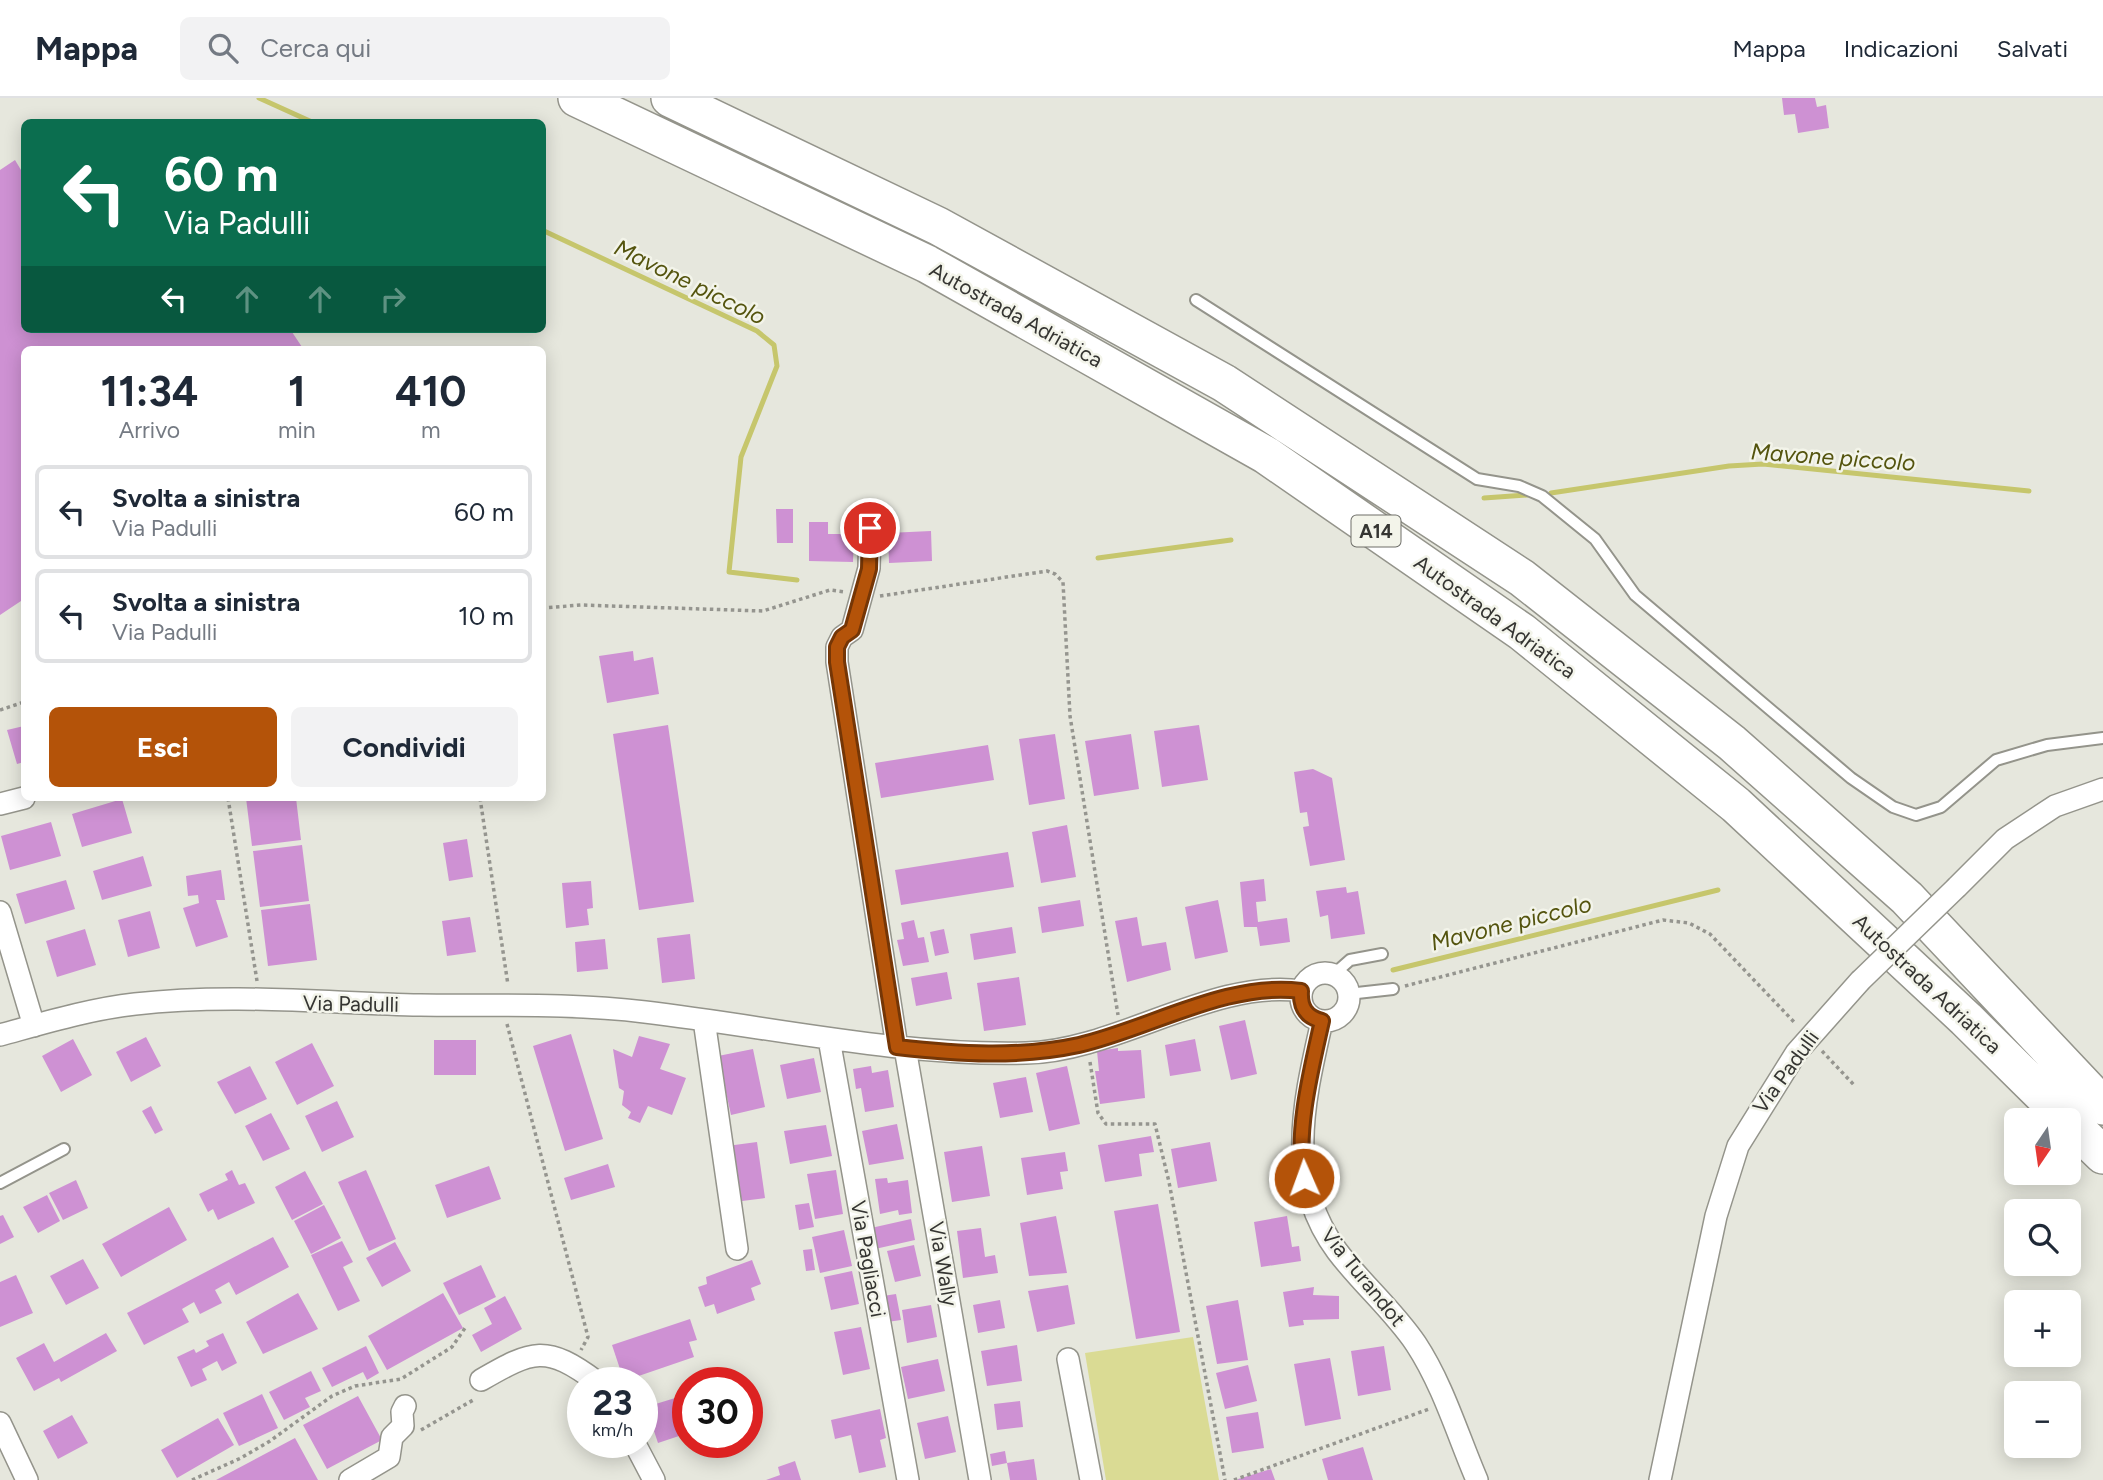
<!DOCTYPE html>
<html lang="it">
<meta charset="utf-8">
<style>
:root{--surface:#fff;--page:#f2f2f3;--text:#1f2937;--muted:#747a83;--line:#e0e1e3;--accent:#b45309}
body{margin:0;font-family:Figtree,sans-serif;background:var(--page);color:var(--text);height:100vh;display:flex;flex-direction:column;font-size:26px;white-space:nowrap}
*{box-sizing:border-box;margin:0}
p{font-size:23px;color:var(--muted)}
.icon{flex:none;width:38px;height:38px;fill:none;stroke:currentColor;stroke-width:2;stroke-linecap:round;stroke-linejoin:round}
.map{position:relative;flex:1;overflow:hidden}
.sheet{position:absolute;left:21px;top:248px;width:525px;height:455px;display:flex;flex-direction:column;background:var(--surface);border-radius:10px;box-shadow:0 4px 18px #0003}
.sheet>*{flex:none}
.banner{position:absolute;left:21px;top:21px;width:525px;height:214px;border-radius:10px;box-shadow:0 4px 18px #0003;background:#0b6e4f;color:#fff;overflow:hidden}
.needle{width:46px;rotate:193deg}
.fabs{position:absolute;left:2004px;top:1010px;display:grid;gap:14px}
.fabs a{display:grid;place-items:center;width:77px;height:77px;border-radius:10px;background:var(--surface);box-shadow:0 4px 18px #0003;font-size:35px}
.speed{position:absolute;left:567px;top:1269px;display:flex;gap:14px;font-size:35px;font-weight:700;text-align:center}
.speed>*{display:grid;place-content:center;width:91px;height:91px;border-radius:50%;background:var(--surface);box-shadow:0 4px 18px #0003;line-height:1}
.speed small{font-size:18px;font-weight:400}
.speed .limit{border:10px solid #d22;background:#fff;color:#111}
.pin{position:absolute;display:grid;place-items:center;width:60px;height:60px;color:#fff;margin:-30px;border:4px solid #fff;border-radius:50%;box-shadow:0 2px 7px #0007}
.me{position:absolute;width:77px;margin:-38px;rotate:358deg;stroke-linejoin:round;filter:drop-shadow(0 0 5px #0008)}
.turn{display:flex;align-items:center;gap:24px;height:147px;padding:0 28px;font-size:32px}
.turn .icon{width:91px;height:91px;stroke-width:2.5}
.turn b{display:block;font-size:49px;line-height:60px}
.lanes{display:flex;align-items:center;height:66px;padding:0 28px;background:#0003;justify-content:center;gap:35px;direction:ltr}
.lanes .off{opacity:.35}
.eta{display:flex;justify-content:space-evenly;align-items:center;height:119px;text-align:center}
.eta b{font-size:42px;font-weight:700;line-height:49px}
.button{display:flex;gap:14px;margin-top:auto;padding:14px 28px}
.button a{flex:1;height:80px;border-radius:10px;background:var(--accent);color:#fff;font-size:28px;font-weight:700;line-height:80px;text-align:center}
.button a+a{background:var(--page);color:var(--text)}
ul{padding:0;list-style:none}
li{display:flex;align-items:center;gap:21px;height:94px;margin:0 14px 10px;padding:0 14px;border:4px solid var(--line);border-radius:10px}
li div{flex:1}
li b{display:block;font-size:26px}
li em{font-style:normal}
header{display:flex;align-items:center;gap:42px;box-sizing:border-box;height:98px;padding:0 35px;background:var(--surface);border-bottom:2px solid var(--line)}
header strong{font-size:33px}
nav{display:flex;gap:38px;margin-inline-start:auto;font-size:24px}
.search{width:490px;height:63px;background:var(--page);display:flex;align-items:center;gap:18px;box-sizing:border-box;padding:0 24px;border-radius:10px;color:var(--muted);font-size:26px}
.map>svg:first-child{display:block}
</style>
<header>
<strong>Mappa</strong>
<div class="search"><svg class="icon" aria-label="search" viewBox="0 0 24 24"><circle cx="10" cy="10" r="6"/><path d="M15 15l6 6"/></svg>Cerca qui</div>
<nav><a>Mappa</a><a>Indicazioni</a><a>Salvati</a></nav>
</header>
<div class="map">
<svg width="2103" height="1382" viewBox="0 0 2103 1382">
<rect width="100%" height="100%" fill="#e6e7dd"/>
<path fill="#dadb94" d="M1193,1239l26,143h-113l-21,-127z"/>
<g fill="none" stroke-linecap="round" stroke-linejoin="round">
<path stroke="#c6c66c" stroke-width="5" d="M259,0l53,24
M542,132l215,101 17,14 3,21 -36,91 -12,115 68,8
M1551,395l178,-27 34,-2 266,27
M1484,400l43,-3
M1098,460l133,-18
M1393,872l325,-80"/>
</g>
<path fill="#ce91d3" d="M1782,0h33l2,9 9,-2 3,23 -31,5 -3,-19 -11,1z
M15,62l9,15v154h266l14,21h-280v249l-24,16v-445z
M776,411h17v34h-16z
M809,424h19v12h26l-1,28 -44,-1z
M931,433l1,30 -43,2 -1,-30z
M633,553l1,10 19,-4 6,37 -52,9 -8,-47z
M668,627l26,177 -55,8 -26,-176z
M1199,627l9,55 -46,7 -8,-56z
M24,628v36l-7,2 -10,-34z
M1055,636l10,65 -36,6 -10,-66z
M1131,636l8,55 -45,7 -9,-55z
M988,647l6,35 -113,18 -6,-35z
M1313,671l19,9 13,82 -35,6 -7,-39 6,-1 -2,-14 -7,1 -6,-41z
M246,700h50l5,42 -49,6z
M122,701l10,34 -50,14 -10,-33z
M51,724l10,34 -51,14 -9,-34z
M1067,727l9,52 -35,6 -9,-51z
M467,741l6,38 -24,4 -6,-38z
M302,747l7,56 -49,6 -7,-56z
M1008,754l6,35 -113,18 -6,-35z
M143,758l9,30 -50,14 -9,-29z
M221,772l4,30h-9l12,37 -32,10 -13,-39 16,-5 -1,-8 -10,1 -2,-20z
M1264,781l2,22 -10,1 2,20 29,-4 3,24 -30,4 -3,-19h-13l-4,-45z
M66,782l9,29 -50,15 -9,-30z
M591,783l2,27 -6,1 2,16 -23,3 -4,-45z
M1346,789l1,6 11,-2 7,43 -34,5 -3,-24 -8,2 -4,-26z
M1080,802l4,26 -42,7 -4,-26z
M1218,802l10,52 -33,7 -10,-52z
M310,806l7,56 -49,6 -7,-56z
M150,813l10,37 -32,9 -10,-37z
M470,819l6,35 -29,4 -5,-35z
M1137,819l5,29 24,-4 5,28 -44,12 -12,-61z
M914,822l4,18 6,-1 5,25 -26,4 -6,-26 7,-1 -3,-16z
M1012,829l4,26 -42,7 -4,-26z
M85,831l11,36 -39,12 -11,-36z
M944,831l5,24 -14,3 -5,-24z
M690,836l5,45 -33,4 -5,-45z
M605,841l3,30 -31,3 -2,-30z
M947,874l5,27 -36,7 -5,-28z
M1019,879l7,48 -42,6 -7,-48z
M1245,922l12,54 -26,6 -12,-54z
M571,936l32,105 -38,12 -32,-105z
M639,938l31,8 -10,25 26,9 -14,37 -24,-9 -8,17 -12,-5 3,-6 -9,-7 2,-14 -5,-3 -6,-39 19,8z
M146,939l15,29 -30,16 -15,-30z
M73,941l19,36 -31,17 -19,-36z
M1195,941l6,32 -31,5 -5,-31z
M434,942h42v35h-42z
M312,945l22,43 -37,19 -22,-43z
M1118,950v3l23,-1 4,48 -45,6 -5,-33h4l-2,-20z
M753,951l12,58 -34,8 -13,-59z
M814,960l7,34 -34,7 -7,-34z
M250,968l17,33 -32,15 -18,-32z
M871,968l1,7 16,-3 6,37 -29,5 -4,-24 -5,1 -3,-20z
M1067,968l13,58 -31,7 -13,-58z
M1026,979l7,35 -33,6 -7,-35z
M337,1003l17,36 -32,15 -17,-36z
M151,1008l12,24 -8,4 -13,-23z
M271,1015l19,36 -27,12 -18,-35z
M897,1026l7,35 -35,6 -7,-34z
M826,1027l6,31 -42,8 -6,-33z
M1151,1038l3,16 -15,2 3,22 -37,6 -7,-37z
M757,1044l8,56 -31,4 -7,-56z
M1210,1044l7,39 -39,7 -7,-39z
M982,1048l8,50 -38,6 -8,-50z
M1065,1054l3,19 -8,1 3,17 -36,6 -6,-37z
M608,1066l7,23 -44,13 -7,-22z
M489,1068l12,33 -54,19 -12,-33z
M232,1072l7,15 6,-2 10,20 -37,17 -5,-11 -5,3 -9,-18 29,-14 -3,-6z
M366,1072l30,69 -27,12 -31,-69z
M836,1072l7,44 -28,5 -8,-45z
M305,1073l18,33 -31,16 -17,-33z
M887,1080l1,5 20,-3 4,33 -13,2 -1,-5 -18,4 -5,-35z
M76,1082l12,28 -25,12 -14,-27z
M47,1097l13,26 -22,12 -15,-26z
M809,1105l5,24 -15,3 -4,-25z
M1158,1106l22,128 -44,7 -22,-128z
M324,1107l17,33 -30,16 -17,-33z
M169,1109l18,33 -66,37 -19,-33z
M3,1117l11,22 -14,7v-28z
M1056,1118l11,57 -38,3 -9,-53z
M1287,1118l5,31 7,-1 2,15 -40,6 -7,-45z
M911,1121l4,21 -40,9 -4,-21z
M981,1130l4,29 10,-2 3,18 -35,5 -6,-47z
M844,1132l8,36 -32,7 -8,-36z
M273,1139l16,30 -53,28 -7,-13 -14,8 7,13 -22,11 -6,-12 -12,7 7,13 -45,23 -17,-32z
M342,1143l11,21 -10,5 17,34 -22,10 -27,-56z
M395,1144l16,29 -29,16 -16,-29z
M914,1147l7,31 -26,6 -8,-31z
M812,1151l3,21 -9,1 -3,-21z
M83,1161l16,29 -33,17 -16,-29z
M752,1162l9,24 -10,4 4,12 -38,14 -3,-10 -9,3 -7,-20 9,-3 -1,-7z
M481,1167l15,32 -37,18 -16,-32z
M852,1173l7,33 -28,6 -7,-33z
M16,1177l17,38 -33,14v-45z
M1068,1187l7,39 -38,8 -9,-41z
M1314,1189l-1,8 26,1v23l-36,1 1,5 -15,2 -6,-35z
M298,1195l20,36 -55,25 -17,-32z
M443,1195l20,35 -76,42 -19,-34z
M896,1196l5,26 -14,2 -4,-26z
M505,1198l17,33 -41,23 -9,-17 20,-11 -8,-16z
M1000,1202l5,28 -27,5 -5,-28z
M1238,1202l10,60 -31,4 -11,-58z
M931,1207l6,32 -30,6 -5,-33z
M690,1221l7,21 -8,2 5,15 -70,24 -12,-36z
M861,1229l9,42 -27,6 -9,-43z
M106,1235l11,18 -56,31 -2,-4 -25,13 -18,-33 28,-15 10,19z
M223,1235l14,30 -15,8 -5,-10 -15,8 5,11 -16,7 -14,-30 17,-8 2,4 13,-7 -3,-5z
M1017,1247l5,36 -35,5 -6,-35z
M366,1248l13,27 -12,7 -4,-8 -31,15 -10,-19z
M1384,1248l7,44 -33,6 -7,-45z
M1330,1260l11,61 -36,7 -11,-62z
M938,1261l7,32 -37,8 -7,-32z
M1248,1267l9,36 -32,8 -9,-36z
M311,1273l10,20 -16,7 5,9 -26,13 -15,-28z
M262,1296l16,34 -39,18 -16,-33z
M688,1296v39l-30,10 -12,-36z
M358,1298l24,44 -55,29 -24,-44z
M1020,1303l3,26 -26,3 -3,-26z
M880,1311l6,29 -6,2 6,27 -27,6 -8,-38 -16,4 -4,-19z
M1258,1314l6,36 -32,5 -6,-36z
M72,1317l16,28 -30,16 -15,-28z
M948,1318l8,36 -31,7 -8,-36z
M218,1320l16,27 -57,33 -16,-28z
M295,1340l23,42h-102z
M1363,1349l10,33h-45l-6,-21z
M1005,1353l2,12 -15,3 -2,-12z
M1034,1361l3,21h-27l-3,-17z
M795,1363l6,19h-35l14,-5 -2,-8z
M1271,1371l4,11h-37v-1z"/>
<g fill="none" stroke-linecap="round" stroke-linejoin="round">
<defs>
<path id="lane" d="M1196,202l281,179 42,7 23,10 53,43 40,56 216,183 42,29 23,8 25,-8 55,-47 51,-15 56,-7
M1333,877l17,-15 32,-6
M1348,896l45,-5
M0,1085l64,-34"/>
<path id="street" d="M870,430l-1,40 -17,62 -10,7 -5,10v15l60,385
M0,706l24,-6
M1957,789l48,-48 50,-33 48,-17
M0,814l34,114
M1301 899a24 24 0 1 1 48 0a24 24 0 1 1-48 0Z
M704,922l33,229
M1322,923c-18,80 -38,159 15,230 24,32 56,59 79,93 27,41 42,92 61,136
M0,937c44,-12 90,-26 135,-31 94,-11 191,-1 285,1 75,1 151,-2 225,7 127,15 253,44 381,41 88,-1 188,-75 275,-62
M829,941l79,441
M905,950l75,432
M1068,1261l23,121
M481,1282c52,-30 65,-36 116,2
M0,1325l27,57
M634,1344l20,38
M350,1382l39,-23 3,-20 11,-11 -1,-14 3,-6
M1660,1382l56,-264 22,-70 58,-93 64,-72"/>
<path id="highway" d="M577,0l350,166 339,191 256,177 214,173 230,214 102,101
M670,0l268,128 286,157 298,195 210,165 175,155 196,208
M2068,1023l35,34"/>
</defs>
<use href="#lane" stroke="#94948b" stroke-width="14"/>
<use href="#street" stroke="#94948b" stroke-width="24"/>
<use href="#highway" stroke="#94948b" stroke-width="40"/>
<path stroke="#95958f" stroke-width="3.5" stroke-dasharray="3.5 3.5" stroke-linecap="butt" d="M880,498l167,-25 8,3 8,8 7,134 48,299
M542,510l39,-3 182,6 67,-21 15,2
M0,612l24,-8
M228,700l29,183
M480,700l28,187
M1405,888l258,-66 26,3 21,11 86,90
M507,926l81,313 -7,13
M1822,953l33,35
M1090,964l8,51 8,11h49l14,58 56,298
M421,1332l54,-31
M192,1382l49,-22 29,-17 62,-45 23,-10 46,-7 51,-32 13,-19
M1234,1382l195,-71"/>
<use href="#lane" stroke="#fff" stroke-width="10"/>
<use href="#street" stroke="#fff" stroke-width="21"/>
<use href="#highway" stroke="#fff" stroke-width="37"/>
<defs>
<path id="street-bridge" d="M1860,883l97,-94"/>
</defs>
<use href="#street-bridge" stroke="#94948b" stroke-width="24" stroke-linecap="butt"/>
<use href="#street-bridge" stroke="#fff" stroke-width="21"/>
</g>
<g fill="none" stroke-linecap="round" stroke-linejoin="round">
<defs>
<path id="route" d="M870,430l-1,41 -17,61 -10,7 -5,10v15l60,385c61,7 122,11 182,-2 70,-16 149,-64 222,-54 -1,16 5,26 21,30 -10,45 -27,111 -18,157"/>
</defs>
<use href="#route" stroke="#753606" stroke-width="18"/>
<use href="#route" stroke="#b45309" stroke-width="12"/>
</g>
<g text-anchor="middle" stroke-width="5" stroke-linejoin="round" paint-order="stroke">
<rect fill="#f3f4ea" stroke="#6e6e69" stroke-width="2" x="1351.5" y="417.5" width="49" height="31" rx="5"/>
<g font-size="19" font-weight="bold" fill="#353532">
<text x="1376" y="440">A14</text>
</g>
<g font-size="21" fill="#353532" stroke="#f3f4ea">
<text transform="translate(1016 217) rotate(29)" y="7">Autostrada Adriatica</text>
<text transform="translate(1495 519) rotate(36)" y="7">Autostrada Adriatica</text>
<text transform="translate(1927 886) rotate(43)" y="7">Autostrada Adriatica</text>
<text transform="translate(351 906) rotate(1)" y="7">Via Padulli</text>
<text transform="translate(1786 974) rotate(-54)" y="7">Via Padulli</text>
<text transform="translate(868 1161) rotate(80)" y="7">Via Pagliacci</text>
<text transform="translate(943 1166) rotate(80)" y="7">Via Wally</text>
<text transform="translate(1363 1179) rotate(51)" y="7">Via Turandot</text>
</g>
<g font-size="23" font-style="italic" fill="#54540e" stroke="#f3f4ea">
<text transform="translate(690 184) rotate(26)" y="8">Mavone piccolo</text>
<text transform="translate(1833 359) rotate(4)" y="8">Mavone piccolo</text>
<text transform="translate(1511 825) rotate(-14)" y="8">Mavone piccolo</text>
</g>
</g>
</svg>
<div class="fabs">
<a><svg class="needle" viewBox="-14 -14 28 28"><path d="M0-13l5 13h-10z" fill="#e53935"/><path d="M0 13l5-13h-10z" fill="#747a83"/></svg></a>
<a><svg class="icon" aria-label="search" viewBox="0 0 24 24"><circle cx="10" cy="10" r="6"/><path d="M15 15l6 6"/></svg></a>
<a>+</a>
<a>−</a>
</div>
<div class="speed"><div>23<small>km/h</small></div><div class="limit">30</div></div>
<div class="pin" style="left:870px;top:430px;background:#d93025"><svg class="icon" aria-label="arrive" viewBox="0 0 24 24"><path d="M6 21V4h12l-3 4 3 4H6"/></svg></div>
<svg class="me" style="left:1304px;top:1080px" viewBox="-20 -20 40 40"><circle r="17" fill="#b45309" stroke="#fff" stroke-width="3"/><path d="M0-11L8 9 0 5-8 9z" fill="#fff"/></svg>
<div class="banner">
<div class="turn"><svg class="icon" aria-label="left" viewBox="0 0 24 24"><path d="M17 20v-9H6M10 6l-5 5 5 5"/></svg><div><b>60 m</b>Via Padulli</div></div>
<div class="lanes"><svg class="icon" aria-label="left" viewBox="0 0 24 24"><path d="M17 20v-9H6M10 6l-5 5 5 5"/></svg><svg class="icon off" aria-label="ahead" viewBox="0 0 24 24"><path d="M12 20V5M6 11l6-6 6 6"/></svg><svg class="icon off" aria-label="ahead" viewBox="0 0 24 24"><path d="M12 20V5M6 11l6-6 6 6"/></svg><svg class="icon off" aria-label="right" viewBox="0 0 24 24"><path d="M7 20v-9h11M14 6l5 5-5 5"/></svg></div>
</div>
<section class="sheet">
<div class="eta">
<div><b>11:34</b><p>Arrivo</p></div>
<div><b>1</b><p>min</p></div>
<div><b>410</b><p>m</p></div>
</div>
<ul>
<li><svg class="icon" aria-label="left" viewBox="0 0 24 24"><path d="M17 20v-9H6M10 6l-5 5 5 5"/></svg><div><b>Svolta a sinistra</b><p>Via Padulli</p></div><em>60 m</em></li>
<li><svg class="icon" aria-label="left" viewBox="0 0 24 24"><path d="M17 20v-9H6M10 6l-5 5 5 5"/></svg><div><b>Svolta a sinistra</b><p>Via Padulli</p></div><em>10 m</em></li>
</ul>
<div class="button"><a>Esci</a><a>Condividi</a></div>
</section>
</div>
